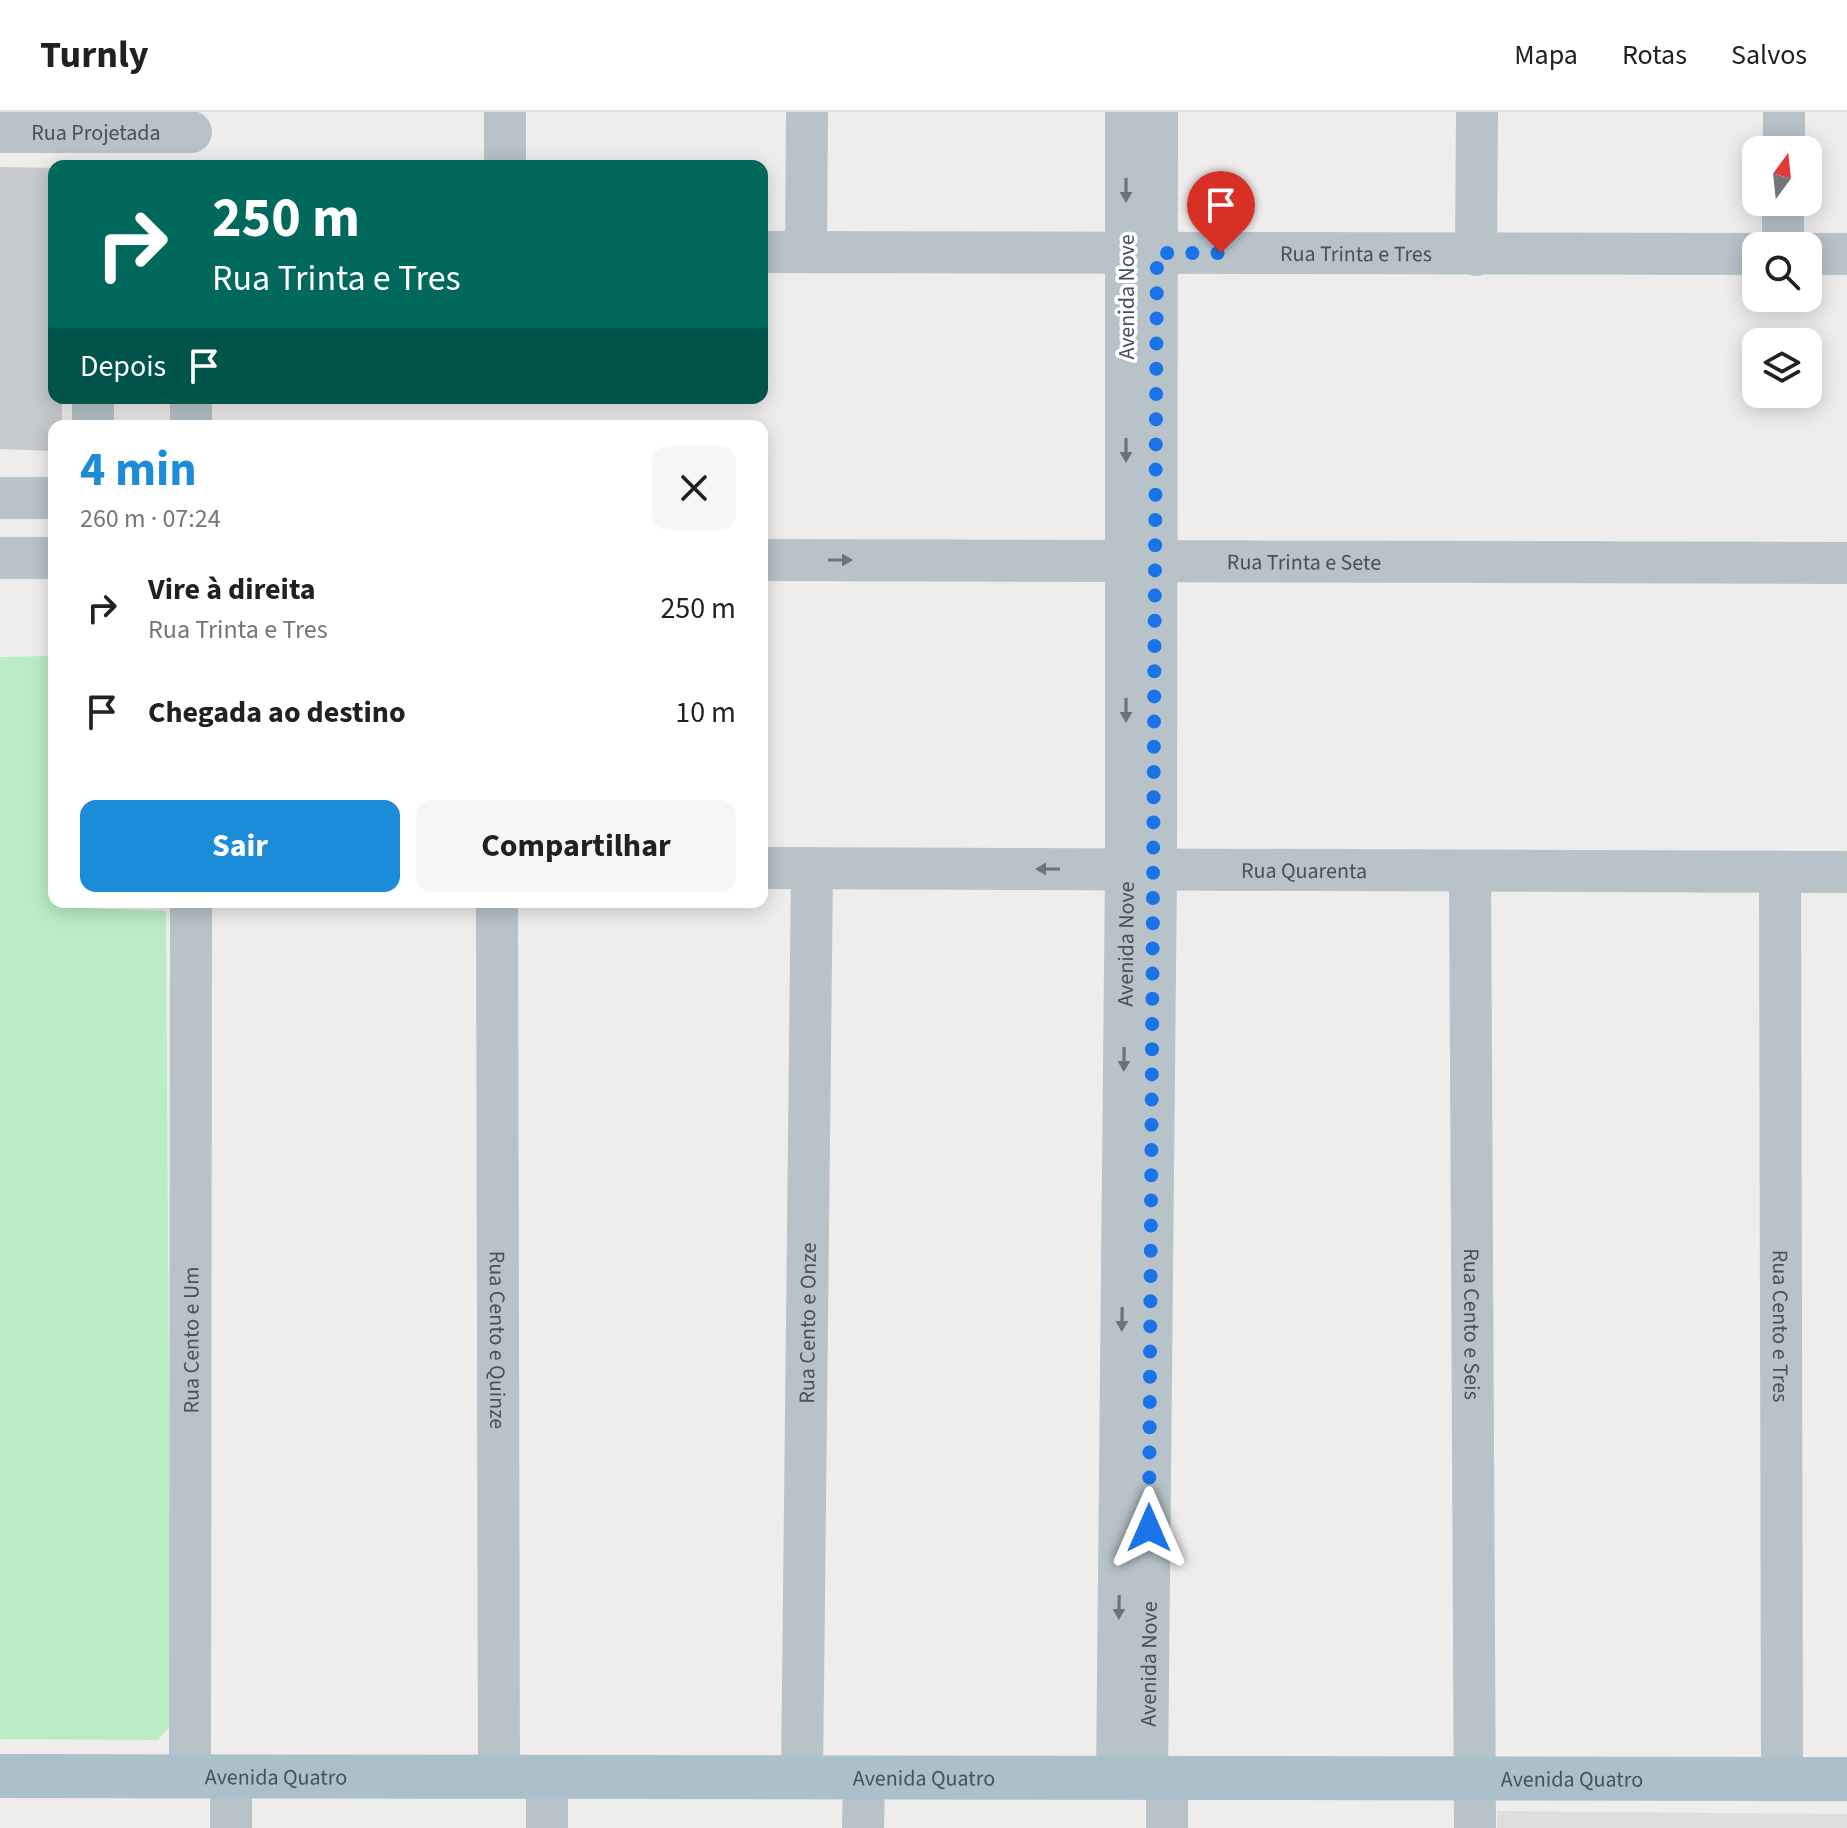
<!DOCTYPE html>
<html lang="pt">
<meta charset="utf-8">
<style>
:root{--surface:#fff;--page:#f6f6f6;--text:#202124;--muted:#757577;--line:#e0e0e0;--accent:#1c8bd8}
body{margin:0;font-family:"Source Sans 3",sans-serif;background:var(--page);color:var(--text);height:100vh;display:flex;flex-direction:column;font-size:30px;white-space:nowrap}
*{box-sizing:border-box;margin:0}
p{font-size:26px;color:var(--muted)}
.icon{flex:none;width:44px;height:44px;fill:none;stroke:currentColor;stroke-width:2;stroke-linecap:round;stroke-linejoin:round}
.map{position:relative;flex:1;overflow:hidden}
.drawer{position:absolute;left:48px;top:308px;width:720px;height:488px;display:flex;flex-direction:column;background:var(--surface);border-radius:16px;box-shadow:0 4px 20px #0003}
.drawer>*{flex:none}
.top-card{position:absolute;left:48px;top:48px;width:720px;height:244px;border-radius:16px;box-shadow:0 4px 20px #0003;background:#00695c;color:#fff;overflow:hidden}
.needle{width:52px;rotate:15deg}
.fabs{position:absolute;left:1742px;top:24px;display:grid;gap:16px}
.fabs a{display:grid;place-items:center;width:80px;height:80px;border-radius:16px;background:var(--surface);box-shadow:0 4px 20px #0003;font-size:40px}
.pin{position:absolute;display:grid;place-items:center;width:68px;height:68px;color:#fff;margin:-82px -34px;border-radius:50% 50% 50% 0;rotate:-45deg;box-shadow:0 0 8px #0007}
.pin .icon{rotate:45deg}
.me{position:absolute;width:88px;margin:-44px;rotate:0deg;stroke-linejoin:round;filter:drop-shadow(0 0 6px #0008)}
.turn{display:flex;align-items:center;gap:28px;height:168px;padding:0 32px;font-size:36px}
.turn .icon{width:104px;height:104px;stroke-width:2.5}
.turn b{display:block;font-size:56px;line-height:68px}
.then{display:flex;align-items:center;height:76px;padding:0 32px;background:#0003;gap:16px;font-size:30px}
.round{display:grid;place-items:center;flex:none;width:84px;height:84px;border-radius:16px;background:var(--page)}
.head{display:flex;align-items:center;justify-content:space-between;height:136px;padding:0 32px}
h1{font-size:48px;font-weight:700;line-height:60px;color:var(--accent)}
.action{display:flex;gap:16px;margin-top:auto;padding:16px 32px}
.action a{flex:1;height:92px;border-radius:16px;background:var(--accent);color:#fff;font-size:32px;font-weight:700;line-height:92px;text-align:center}
.action a+a{background:var(--page);color:var(--text)}
ul{padding:0;list-style:none}
li{display:flex;align-items:center;gap:24px;height:104px;padding:0 32px}
li div{flex:1}
li b{display:block;font-size:30px}
li em{font-style:normal}
header{display:flex;align-items:center;gap:48px;box-sizing:border-box;height:112px;padding:0 40px;background:var(--surface);border-bottom:2px solid var(--line)}
header strong{font-size:38px}
nav{display:flex;gap:44px;margin-inline-start:auto;font-size:28px}
.map>svg:first-child{display:block}
</style>
<header>
<strong>Turnly</strong>
<nav><a>Mapa</a><a>Rotas</a><a>Salvos</a></nav>
</header>
<div class="map">
<svg width="1847" height="1716" viewBox="0 0 1847 1716">
<rect width="100%" height="100%" fill="#efecec"/>
<path fill="#e0ddde" d="M1497,1699l350,3v14h-350z"/>
<path fill="#baedc6" d="M54,544v246h27v6l85,3 5,799v15l-13,15 -158,-1v-1082z"/>
<path fill="#c6cacf" d="M0,55l54,1v230h8v28h-8v25l-54,-2z"/>
<g fill="none" stroke-linecap="round" stroke-linejoin="round">
<g stroke="#b7c3c9" stroke-width="42">
<path d="M505,0v54"/>
<path id="s1" d="M0,20h191"/>
<path d="M1784,38v-38"/>
<path d="M1783,134v-44"/>
<path id="s2" d="M762,140l994,2"/>
<path d="M806,140l1,-140"/>
<path d="M1808,142h39"/>
<path d="M1476,143l1,-143"/>
<path d="M93,286v28"/>
<path d="M191,314v-28"/>
<path d="M0,386h54"/>
<path d="M0,446h54"/>
<path id="s3" d="M762,448l1085,3"/>
<path id="s4" d="M762,756l1085,4"/>
<path id="s5" d="M1470,760l5,956"/>
<path id="s6" d="M1780,760l2,907"/>
<path id="s7" d="M497,790l2,875"/>
<path id="s8" d="M190,1664l1,-874"/>
<path d="M231,1664v52"/>
<path id="s9" d="M802,1665l10,-909"/>
<path id="s10" d="M1117,1666l9,-909v-757"/>
<path id="s11" d="M1147,1666l9,-907 1,-759"/>
<path d="M1167,1666v50"/>
<path d="M547,1716v-51"/>
<path d="M863,1716l1,-51"/>
</g>
<path stroke="#acc0cb" stroke-width="44" id="s12" d="M0,1664l1847,3"/>
</g>
<defs><path id="oneway-solid" d="M-6-.8H1V-3.2L6.5 0L1 3.2V.8H-6Z" transform="scale(2)"/></defs>
<g fill="#67747b">
<use href="#oneway-solid" transform="translate(1126 78) rotate(90)"/>
<use href="#oneway-solid" transform="translate(1126 338) rotate(90)"/>
<use href="#oneway-solid" transform="translate(840 448)"/>
<use href="#oneway-solid" transform="translate(1126 598) rotate(90)"/>
<use href="#oneway-solid" transform="translate(1048 757) rotate(-180)"/>
<use href="#oneway-solid" transform="translate(1124 947) rotate(91)"/>
<use href="#oneway-solid" transform="translate(1122 1207) rotate(91)"/>
<use href="#oneway-solid" transform="translate(1119 1495) rotate(91)"/>
</g>
<g fill="none" stroke-linecap="round" stroke-linejoin="round">
<path stroke="#1a73e8" stroke-width="14" stroke-dasharray="0 25.2" d="M1149,1416l8,-1275h64"/>
</g>
<g text-anchor="middle" stroke-width="7" stroke-linejoin="round" paint-order="stroke">
<g font-size="22" fill="#455259" stroke="#fff">
<text dy="8" stroke="none"><textPath href="#s1" startOffset="96">Rua Projetada</textPath></text>
<text dy="8" stroke="none"><textPath href="#s2" startOffset="594">Rua Trinta e Tres</textPath></text>
<text transform="translate(1126 185) rotate(-90)" y="8">Avenida Nove</text>
<text dy="8" stroke="none"><textPath href="#s3" startOffset="542">Rua Trinta e Sete</textPath></text>
<text dy="8" stroke="none"><textPath href="#s4" startOffset="542">Rua Quarenta</textPath></text>
<text dy="8" stroke="none"><textPath href="#s10" startOffset="834">Avenida Nove</textPath></text>
<text dy="8" stroke="none"><textPath href="#s9" startOffset="454">Rua Cento e Onze</textPath></text>
<text dy="8" stroke="none"><textPath href="#s5" startOffset="452">Rua Cento e Seis</textPath></text>
<text dy="8" stroke="none"><textPath href="#s6" startOffset="454">Rua Cento e Tres</textPath></text>
<text dy="8" stroke="none"><textPath href="#s8" startOffset="436">Rua Cento e Um</textPath></text>
<text dy="8" stroke="none"><textPath href="#s7" startOffset="438">Rua Cento e Quinze</textPath></text>
<text dy="8" stroke="none"><textPath href="#s11" startOffset="114">Avenida Nove</textPath></text>
<text dy="8" stroke="none"><textPath href="#s12" startOffset="276">Avenida Quatro</textPath></text>
<text dy="8" stroke="none"><textPath href="#s12" startOffset="924">Avenida Quatro</textPath></text>
<text dy="8" stroke="none"><textPath href="#s12" startOffset="1572">Avenida Quatro</textPath></text>
</g>
</g>
</svg>
<div class="fabs">
<a><svg class="needle" viewBox="-14 -14 28 28"><path d="M0-13l5 13h-10z" fill="#e53935"/><path d="M0 13l5-13h-10z" fill="#757577"/></svg></a>
<a><svg class="icon" aria-label="search" viewBox="0 0 24 24"><circle cx="10" cy="10" r="6"/><path d="M15 15l6 6"/></svg></a>
<a><svg class="icon" aria-label="layers" viewBox="0 0 24 24"><path d="M12 4l9 5-9 5-9-5zM3 14l9 5 9-5"/></svg></a>
</div>
<div class="pin" style="left:1221px;top:141px;background:#d93025"><svg class="icon" aria-label="arrive" viewBox="0 0 24 24"><path d="M6 21V4h12l-3 4 3 4H6"/></svg></div>
<svg class="me" style="left:1149px;top:1416px" viewBox="-20 -20 40 40"><path d="M0-17L14 15 0 8-14 15z" fill="#1a73e8" stroke="#fff" stroke-width="4"/></svg>
<div class="top-card">
<div class="turn"><svg class="icon" aria-label="right" viewBox="0 0 24 24"><path d="M7 20v-9h11M14 6l5 5-5 5"/></svg><div><b>250 m</b>Rua Trinta e Tres</div></div>
<div class="then">Depois<svg class="icon" aria-label="arrive" viewBox="0 0 24 24"><path d="M6 21V4h12l-3 4 3 4H6"/></svg></div>
</div>
<section class="drawer">
<div class="head"><div><h1>4 min</h1><p>260 m · 07:24</p></div><a class="round"><svg class="icon" aria-label="close" viewBox="0 0 24 24"><path d="M6 6l12 12M18 6L6 18"/></svg></a></div>
<ul>
<li><svg class="icon" aria-label="right" viewBox="0 0 24 24"><path d="M7 20v-9h11M14 6l5 5-5 5"/></svg><div><b>Vire à direita</b><p>Rua Trinta e Tres</p></div><em>250 m</em></li>
<li><svg class="icon" aria-label="arrive" viewBox="0 0 24 24"><path d="M6 21V4h12l-3 4 3 4H6"/></svg><div><b>Chegada ao destino</b></div><em>10 m</em></li>
</ul>
<div class="action"><a>Sair</a><a>Compartilhar</a></div>
</section>
</div>
